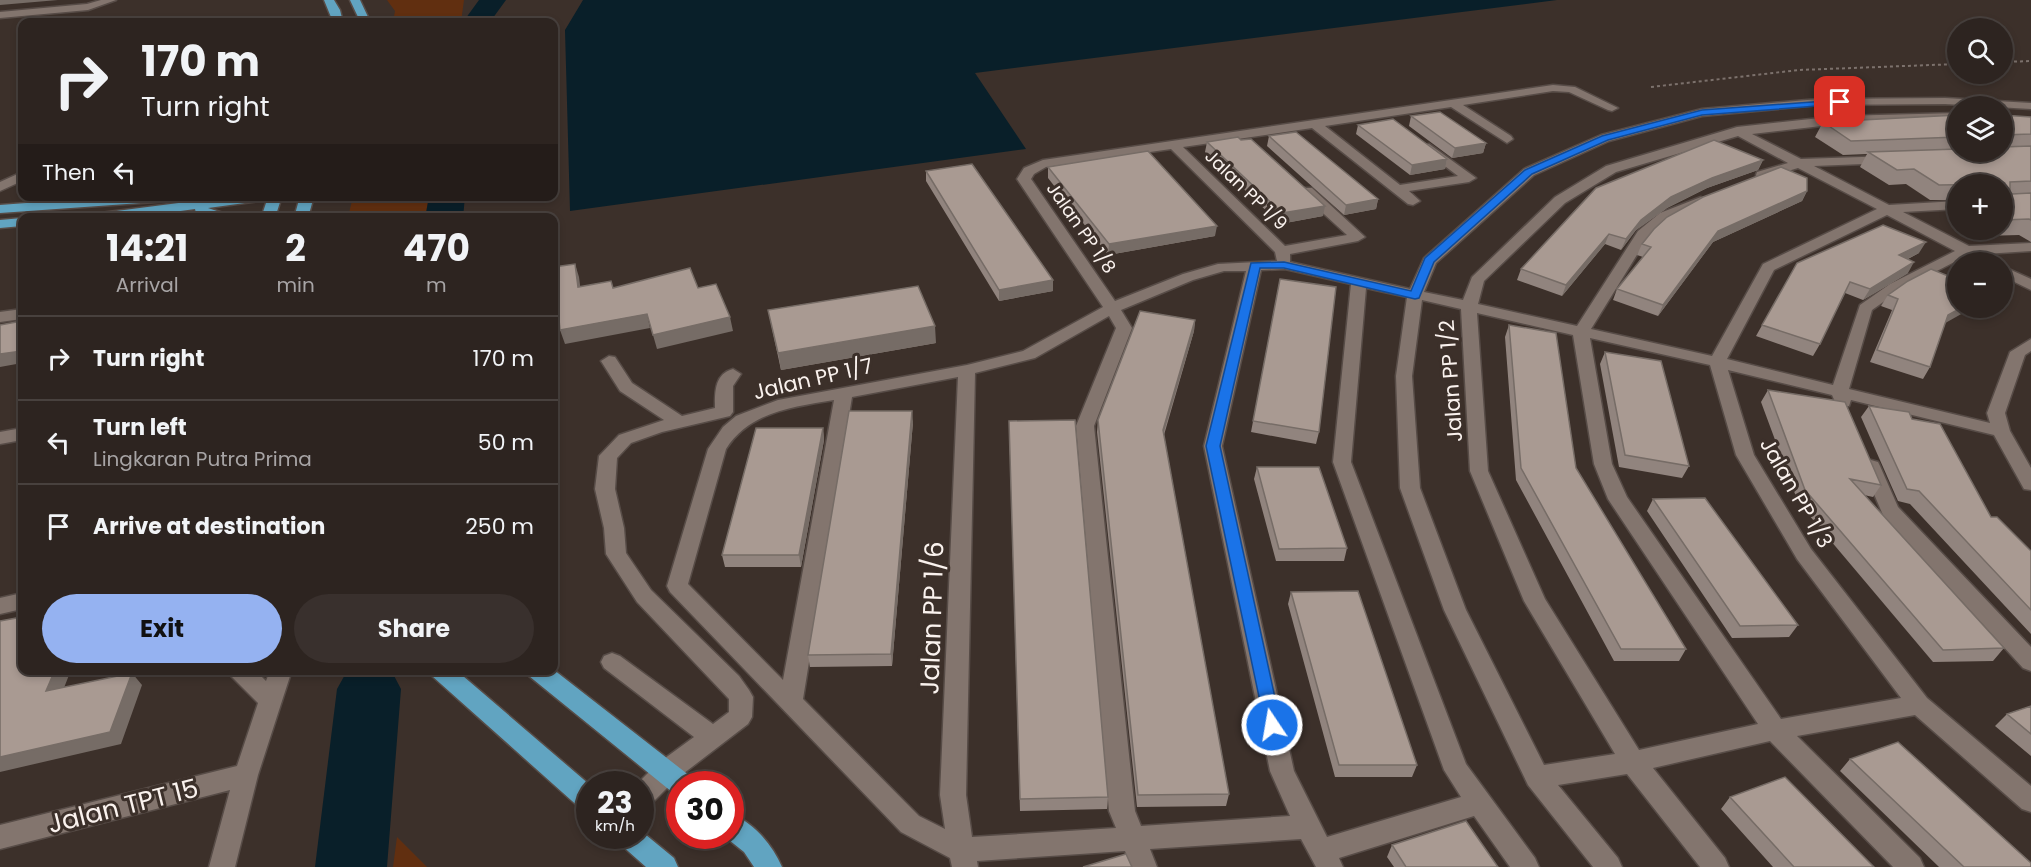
<!DOCTYPE html>
<meta charset="utf-8">
<style>
:root{--surface:#2d2420;--page:#39302d;--text:#f1f3f6;--muted:#a7a4a5;--line:#48413e;--accent:#95b2f1}
body{margin:0;font-family:Poppins,sans-serif;background:var(--page);color:var(--text);height:100vh;display:flex;flex-direction:column;font-size:22px;white-space:nowrap}
*{box-sizing:border-box;margin:0}
p{font-size:20px;color:var(--muted)}
.icon{flex:none;width:33px;height:33px;fill:none;stroke:currentColor;stroke-width:2;stroke-linecap:round;stroke-linejoin:round}
.map{position:relative;flex:1;overflow:hidden}
.sheet{position:absolute;left:18px;top:213px;width:540px;height:462px;display:flex;flex-direction:column;background:var(--surface);border-radius:12px;box-shadow:0 3px 9px #0003,0 0 0 2px var(--line)}
.sheet>*{flex:none}
.hud{position:absolute;left:18px;top:18px;width:540px;height:183px;border-radius:12px;box-shadow:0 3px 9px #0003,0 0 0 2px var(--line);background:#2d2420;color:var(--text);overflow:hidden}
.fabs{position:absolute;left:1947px;top:18px;display:grid;gap:12px}
.fabs a{display:grid;place-items:center;width:66px;height:66px;border-radius:50%;background:var(--surface);box-shadow:0 3px 9px #0003,0 0 0 2px var(--line);font-size:30px}
.speed{position:absolute;left:576px;top:771px;display:flex;gap:12px;font-size:30px;font-weight:700;text-align:center}
.speed>*{display:grid;place-content:center;width:78px;height:78px;border-radius:50%;background:var(--surface);box-shadow:0 3px 9px #0003,0 0 0 2px var(--line);line-height:1}
.speed small{font-size:15px;font-weight:400}
.speed .limit{border:9px solid #d22;background:#fff;color:#111}
.pin{position:absolute;display:grid;place-items:center;width:51px;height:51px;color:#fff;margin:-26px;border-radius:12px;box-shadow:0 3px 9px #0006}
.me{position:absolute;width:66px;margin:-33px;rotate:348deg;stroke-linejoin:round;filter:drop-shadow(0 0 4px #0008)}
.turn{display:flex;align-items:center;gap:21px;height:126px;padding:0 24px;font-size:27px}
.turn .icon{width:78px;height:78px;stroke-width:2.5}
.turn b{display:block;font-size:42px;line-height:51px}
.then{display:flex;align-items:center;height:57px;padding:0 24px;background:#0003;gap:12px;font-size:22px}
.eta{display:flex;justify-content:space-evenly;align-items:center;height:102px;text-align:center}
.eta b{font-size:36px;font-weight:700;line-height:42px}
.primary-button{display:flex;gap:12px;margin-top:auto;padding:12px 24px}
.primary-button a{flex:1;height:69px;border-radius:36px;background:var(--accent);color:#111;font-size:24px;font-weight:700;line-height:69px;text-align:center}
.primary-button a+a{background:var(--page);color:var(--text)}
ul{padding:0;list-style:none}
li{display:flex;align-items:center;gap:18px;height:84px;padding:0 24px;border-top:2px solid var(--line)}
li div{flex:1}
li b{display:block;font-size:22px}
li em{font-style:normal}
.map>svg:first-child{display:block}
</style>
<div class="map">
<svg width="2031" height="867" viewBox="0 0 2031 867">
<rect width="100%" height="100%" fill="#3c302a"/>
<path fill="#612f10" d="M387,0h77l-3,22h-68l2,-11z
M353,197v-1l81,1 -5,20h-81z
M397,837l30,30h-34z"/>
<path fill="#091f29" d="M583,0h974l-582,73 51,76 -456,62 -5,-181z"/>
<g fill="none" stroke-linecap="round" stroke-linejoin="round">
<path fill="#091f29" fill-rule="evenodd" d="M479,0h27l-16,22h-27z
M429,196h36l-2,22h-38z
M347,671l44,-1 10,19 -14,178h-72l22,-178z"/>
<defs>
<path id="minor" d="M101,0h15l-28,10 -88,8v-6l87,-8z
M1553,85l22,2 43,21 -6,3 -4,-1 -39,-18 -16,-1 -90,14 48,31 2,3 -6,4 -56,-36 -126,19 75,59 58,-9 -33,-25 -2,-3 2,-3 4,-1 47,34 -7,4 -60,9 11,10 -7,4 -5,-1 -96,-76 -129,19 102,99 62,-11 -45,-41 -2,-3 2,-3h10l53,49 -7,4 -68,13v8l120,27 14,-31 100,-89 77,-34 101,-26 117,-10 126,-1 86,5v6l-86,-5 -126,1 -117,11 -93,25 -75,34 -98,88 -12,29 39,8 9,-23 83,-80 51,-31 131,-39 102,-11 119,-3v8l-119,3 -87,10 49,25 91,-3 2,3 -6,4 -74,3 75,39 69,-4v8l-55,3 66,34 62,-3v8l-47,3 11,8h-17l-12,-6 -66,34 -28,20 -23,79 141,34 -3,-10 23,-61 21,-13v12l-6,4 -20,58 5,18 21,37v22l-7,-1 -30,-54 -143,-35 -2,6h-12l-5,-11 -104,-25 26,85 57,94 116,149 104,88v26l-9,-3 -107,-94 -118,21 123,122 4,9h-31l-123,-126 -117,27 72,90 4,9h-29l-73,-93 -69,11 60,73 4,9h-29l-65,-82 -84,-175 -44,-122 -4,-112 11,-79 -41,-9 -15,174 115,302 69,94 4,9h-29l-36,-51 -135,42 4,9h-27l-15,-28 -151,10 7,18h-26l-6,-16 -148,10 1,6h-26l-2,-9 -49,-26 -231,-240 -3,-6 41,-137 15,-22 13,-11 42,-16 189,-35 56,-14 80,-44 -86,-128 7,-11 19,-8zM1738,136l50,27 -31,9 -1,3 1,3 5,1 36,-11 79,41 -114,55 -51,92 -121,-27 57,-92 22,-18 36,-15 2,-3 -7,-4 -41,16 -22,18 -61,95 -99,-22 6,-23 81,-78 51,-31zM1171,149l104,103 2,9 -59,3 -35,10 -68,27 -84,-122 3,-5 12,-7zM1887,215l68,36 -65,33 -30,21 -27,80 -106,-26 47,-89zM1285,269l66,15 -18,178 111,308 17,27 -134,40 -33,-66 -72,-325 39,-176zM1224,271h22l-42,175 66,325 20,45 -149,10 -6,-15 -41,-385 38,-98 -11,-18 72,-30zM1422,300l39,9 9,162 54,130 91,153 -71,11 -78,-155 -46,-122 -8,-112zM1477,313l96,22 21,129 14,35 150,225 -119,26 -94,-151 -57,-128zM1109,316l7,12 -40,98 33,385 7,17 -144,9 -6,-42 9,-422 60,-15zM1590,338l120,27 26,90 61,104 104,139 -120,21 -154,-222 -15,-33zM958,377l-18,418 5,34 -26,-13 -116,-117 49,-302zM834,400l-51,280 -95,-96 38,-135c24,-38 68,-42 108,-49z
M22,172v9l-22,10v-9z
M2002,266l29,13v11l-29,-14z
M22,309v10l-22,3v-10z
M609,356l6,1 17,26 50,33 33,-8c0,-15 -1,-34 18,-39l8,5 -8,12v26l-3,4 -68,16 -31,11 -14,15 -2,31 9,39 2,25 25,37 88,86 10,14 4,7 -1,20 -4,7 -73,56 -26,26 -9,3v-25h-3l20,-20 37,-27 -90,-69 -3,-6 3,-6 8,-3 8,3 93,68 16,-12v-13l-92,-97 -31,-48 -2,-26 -9,-39 4,-33 20,-21 45,-15 -44,-29 -19,-30z
M22,428v12l-22,4v-12z
M1871,460l7,2 2,4 18,41 133,140v24l-8,-3 -140,-153 -21,-49 2,-4z
M22,593v16l-22,5v-16z
M228,670h27l11,11 4,-11h22l-34,105 -23,92h-26l21,-77 -230,59v-24l237,-59 21,-63 -27,-27z"/>
<path id="major" d="M324,0h10l6,10 3,12h-10z
M350,0h10l8,17 -2,5h-10l2,-5z
M119,196h70l-6,4 -183,13v-8z
M233,196h49l-7,22h-14l6,-18 -59,8 30,10h-25l-17,-5 -1,-4 -65,9h-44l7,-4z
M300,196h14l-6,22h-14z
M22,218v8l-22,2v-8z
M429,670h27l134,115v27l-9,-3 -149,-133z
M526,670h28l136,106 3,8h-13v10l-8,-2 -143,-116z
M730,813c24,10 42,31 52,54h-28l-10,-15 -20,-16h6z
M640,830l34,28 4,9h-32l-26,-23 -4,-8h24z"/>
</defs>
<use href="#minor" stroke="#574c47" stroke-width="3"/>
<use href="#major" stroke="#574c47" stroke-width="3"/>
<path stroke="#7c716c" stroke-width="2" stroke-dasharray="3 3" stroke-linecap="butt" d="M2002,62l29,-1
M1651,87l148,-17 159,-6"/>
<use href="#minor" fill="#83756e" fill-rule="evenodd"/>
<use href="#major" fill="#61a4c1" fill-rule="evenodd"/>
</g>
<path fill="#91847e" d="M1958,115v37h44v-37l29,2v125l-12,-7 -36,1 -10,-6h29v-46h-44v35l-11,-7 7,-12h-24l-24,-16 -17,1 -29,-18 7,-13 -24,1 -28,-18 8,-15z
M1411,116l75,27 -3,10 -31,5 -43,-32z
M1358,125l89,34 -2,10 -35,6 -54,-41z
M1269,136l109,63 -2,10 -32,6 -77,-69z
M1207,142l116,74 -43,8 -75,-72z
M1763,160l-5,10 -51,18 -40,20 -31,22 -15,20 -16,-6 -43,52 -45,-16 4,-11z
M1048,167l167,69 -107,19 -60,-77z
M926,171l127,120 -54,10 -73,-120z
M1807,191l-5,10 -89,41 -55,74 -45,-16 4,-11 26,-32 -6,-2 5,-11z
M1919,253l-11,6v14l-45,27 -18,-7 -25,51 -7,12 -57,-20 41,-73z
M1280,279l39,153 -3,12 -65,-12z
M1908,281l37,43 -15,43 -7,12 -53,-17 22,-52 -11,-4 7,-11z
M768,310l168,33 -155,27z
M1195,320l-1,11 -30,104 65,359 -3,12 -89,1 -40,-375 1,-12z
M1509,325l67,143 110,181 -7,12h-65l-98,-181 -11,-143z
M1605,352l84,114 -7,12 -63,-11 -19,-103z
M1768,390l113,95 -8,12 -9,-2 140,153 -11,13 -60,1 -135,-160 -37,-100z
M1869,406l43,13 79,98 40,34v83l-121,-130 -12,-3 -37,-84z
M1009,421l99,376 -1,12 -87,2z
M913,422l-21,244 -82,1 -2,-12z
M823,428l1,12 -23,127h-76l-3,-12z
M1257,467l90,81 -3,13h-68l-22,-82z
M1653,499l145,126 -9,12 -57,1 -85,-127z
M1291,592l126,173 -5,12h-77l-47,-173z
M2031,706v50l-36,-30 12,-12z
M1850,759l181,108h-92l-99,-96z
M1730,797l144,70h-101l-52,-58z
M1392,845l106,22h-104l-7,-10z"/>
<path fill="#766c66" d="M0,0h58l-58,5z
M1486,143l-3,10 -31,5 3,-10z
M1447,159l-2,10 -35,6 2,-10z
M1763,160l-5,10 -51,18 -40,20 -31,22 -15,20 5,-11 15,-19 30,-23 41,-19z
M1807,191l-5,10 -89,41 -55,74 5,-11 55,-74z
M1378,199l-2,10 -32,6 2,-10z
M1325,206l-2,10 -43,8 2,-11z
M1217,226l-2,10 -107,19 1,-11z
M1609,234l-4,10 -43,52 4,-11z
M1926,242l-7,11 -26,13 6,-11z
M1914,262l-6,11 -45,27 7,-11z
M575,264l4,13 3,23 -4,-13z
M1053,280v11l-54,10v-11z
M1961,308h11l-32,18 8,-11z
M647,314l3,14 -85,16 -5,-14z
M730,317l3,14 -76,18 -4,-14z
M1195,320l-1,11 -33,111 2,-12z
M935,326l1,17 -155,27 -3,-17z
M22,351v12l-22,4v-13z
M912,411l1,11 -21,244 -1,-12z
M823,428l1,12 -23,127 -2,-12z
M55,670h16l-13,33 -12,-12z
M132,673l10,12 -21,59 -121,28v-15z"/>
<path fill="#a99a92" stroke="#766c66" stroke-width="1.5" d="M1440,112l46,31 -31,5 -44,-32z
M1958,115v22l-107,4 -28,-19z
M2002,115l29,2v17l-29,1z
M1393,119l54,40 -35,6 -54,-40z
M1296,132l82,67 -32,6 -77,-69z
M1238,137l3,3 10,-1 74,67 -43,7 -75,-71z
M1714,140l49,20 -51,18 -41,19 -30,23 -15,19 -17,-5 -43,51 -45,-16 75,-81z
M2031,146v35l-21,1v10l2,2 19,-1v27l-2,-1 -27,1v-36l-63,1 -25,-16 -17,1 -29,-18 90,-3v3h44v-5z
M1148,151l69,75 -108,18 -61,-77z
M972,164l81,116 -54,10 -73,-119z
M1781,167l26,11v13l-89,40 -55,74 -46,-16 34,-42 -9,-3 12,-15 13,-12 36,-20z
M1883,225l43,17 -27,13 15,7 -44,27 -20,-7 -30,62 -58,-19 35,-62z
M575,264l3,23 33,-6 2,7 77,-20 8,20 18,-4 14,33 -77,18 -6,-21 -87,16 -6,-63z
M1931,269l27,11v4l-3,1 3,1v22h3l-13,7 -18,52 -53,-17 21,-51 -10,-4 20,-14z
M1280,279l56,8 -17,145 -66,-11z
M918,286l17,40 -157,27 -10,-43z
M1140,311l55,9 -32,110 66,364 -91,1 -40,-375z
M22,321v30l-22,3v-29z
M1509,325l47,8 20,135 110,181h-65l-100,-181z
M1605,352l56,9 28,105 -64,-11z
M1768,390l77,12 36,83 -31,-6 154,169 -61,2 -138,-160z
M1869,406l40,6 3,7 28,5 51,93h6l34,34v59l-112,-119 -12,-2z
M849,411h63l-21,243 -83,1z
M1075,420l33,377 -88,2 -11,-378z
M756,428h67l-24,127h-77z
M1257,467h62l28,81 -68,1z
M1705,498l93,127 -58,1 -87,-127z
M1358,591l59,174h-78l-48,-173z
M22,617v53h33l-9,21 86,-18 -22,59 -110,25v-136z
M2031,706v28l-24,-20z
M1898,742l133,121v4h-67l-114,-108z
M1785,777l89,90h-80l-64,-70z
M1466,821l32,46h-92l-14,-22z
M1126,854l6,13h-49z"/>
<path fill="#1a73e8" stroke="#114b97" stroke-width="1.5" d="M1840,100h3v4l-141,11 -94,25 -76,34 -98,88 -15,36 -4,1 -131,-31h-24l-40,178 61,279 -3,5 -6,2 -6,-2 -60,-284 45,-183 33,-1 127,29 14,-33 100,-88 77,-34 100,-26z"/>
<g text-anchor="middle" stroke-width="6" stroke-linejoin="round" paint-order="stroke">
<g font-size="18" fill="#faf2ee" stroke="#3c302a">
<text transform="translate(1246 190) rotate(44)" y="6">Jalan PP 1/9</text>
<text transform="translate(1081 228) rotate(55)" y="6">Jalan PP 1/8</text>
</g>
<g font-size="21" fill="#faf2ee" stroke="#3c302a">
<text transform="translate(813 379) rotate(-13)" y="7">Jalan PP 1/7</text>
<text transform="translate(1451 381) rotate(-94)" y="7">Jalan PP 1/2</text>
<text transform="translate(1796 493) rotate(60)" y="7">Jalan PP 1/3</text>
</g>
<g font-size="26" fill="#faf2ee" stroke="#3c302a">
<text transform="translate(932 618) rotate(-88)" y="9">Jalan PP 1/6</text>
<text transform="translate(123 806) rotate(-14)" y="9">Jalan TPT 15</text>
</g>
</g>
</svg>
<div class="fabs">
<a><svg class="icon" aria-label="search" viewBox="0 0 24 24"><circle cx="10" cy="10" r="6"/><path d="M15 15l6 6"/></svg></a>
<a><svg class="icon" aria-label="layers" viewBox="0 0 24 24"><path d="M12 4l9 5-9 5-9-5zM3 14l9 5 9-5"/></svg></a>
<a>+</a>
<a>−</a>
</div>
<div class="speed"><div>23<small>km/h</small></div><div class="limit">30</div></div>
<div class="pin" style="left:1840px;top:102px;background:#d93025"><svg class="icon" aria-label="arrive" viewBox="0 0 24 24"><path d="M6 21V4h12l-3 4 3 4H6"/></svg></div>
<svg class="me" style="left:1272px;top:725px" viewBox="-20 -20 40 40"><circle r="17" fill="#1a73e8" stroke="#fff" stroke-width="3"/><path d="M0-11L8 9 0 5-8 9z" fill="#fff"/></svg>
<div class="hud">
<div class="turn"><svg class="icon" aria-label="right" viewBox="0 0 24 24"><path d="M7 20v-9h11M14 6l5 5-5 5"/></svg><div><b>170 m</b>Turn right</div></div>
<div class="then">Then<svg class="icon" aria-label="left" viewBox="0 0 24 24"><path d="M17 20v-9H6M10 6l-5 5 5 5"/></svg></div>
</div>
<section class="sheet">
<div class="eta">
<div><b>14:21</b><p>Arrival</p></div>
<div><b>2</b><p>min</p></div>
<div><b>470</b><p>m</p></div>
</div>
<ul>
<li><svg class="icon" aria-label="right" viewBox="0 0 24 24"><path d="M7 20v-9h11M14 6l5 5-5 5"/></svg><div><b>Turn right</b></div><em>170 m</em></li>
<li><svg class="icon" aria-label="left" viewBox="0 0 24 24"><path d="M17 20v-9H6M10 6l-5 5 5 5"/></svg><div><b>Turn left</b><p>Lingkaran Putra Prima</p></div><em>50 m</em></li>
<li><svg class="icon" aria-label="arrive" viewBox="0 0 24 24"><path d="M6 21V4h12l-3 4 3 4H6"/></svg><div><b>Arrive at destination</b></div><em>250 m</em></li>
</ul>
<div class="primary-button"><a>Exit</a><a>Share</a></div>
</section>
</div>
